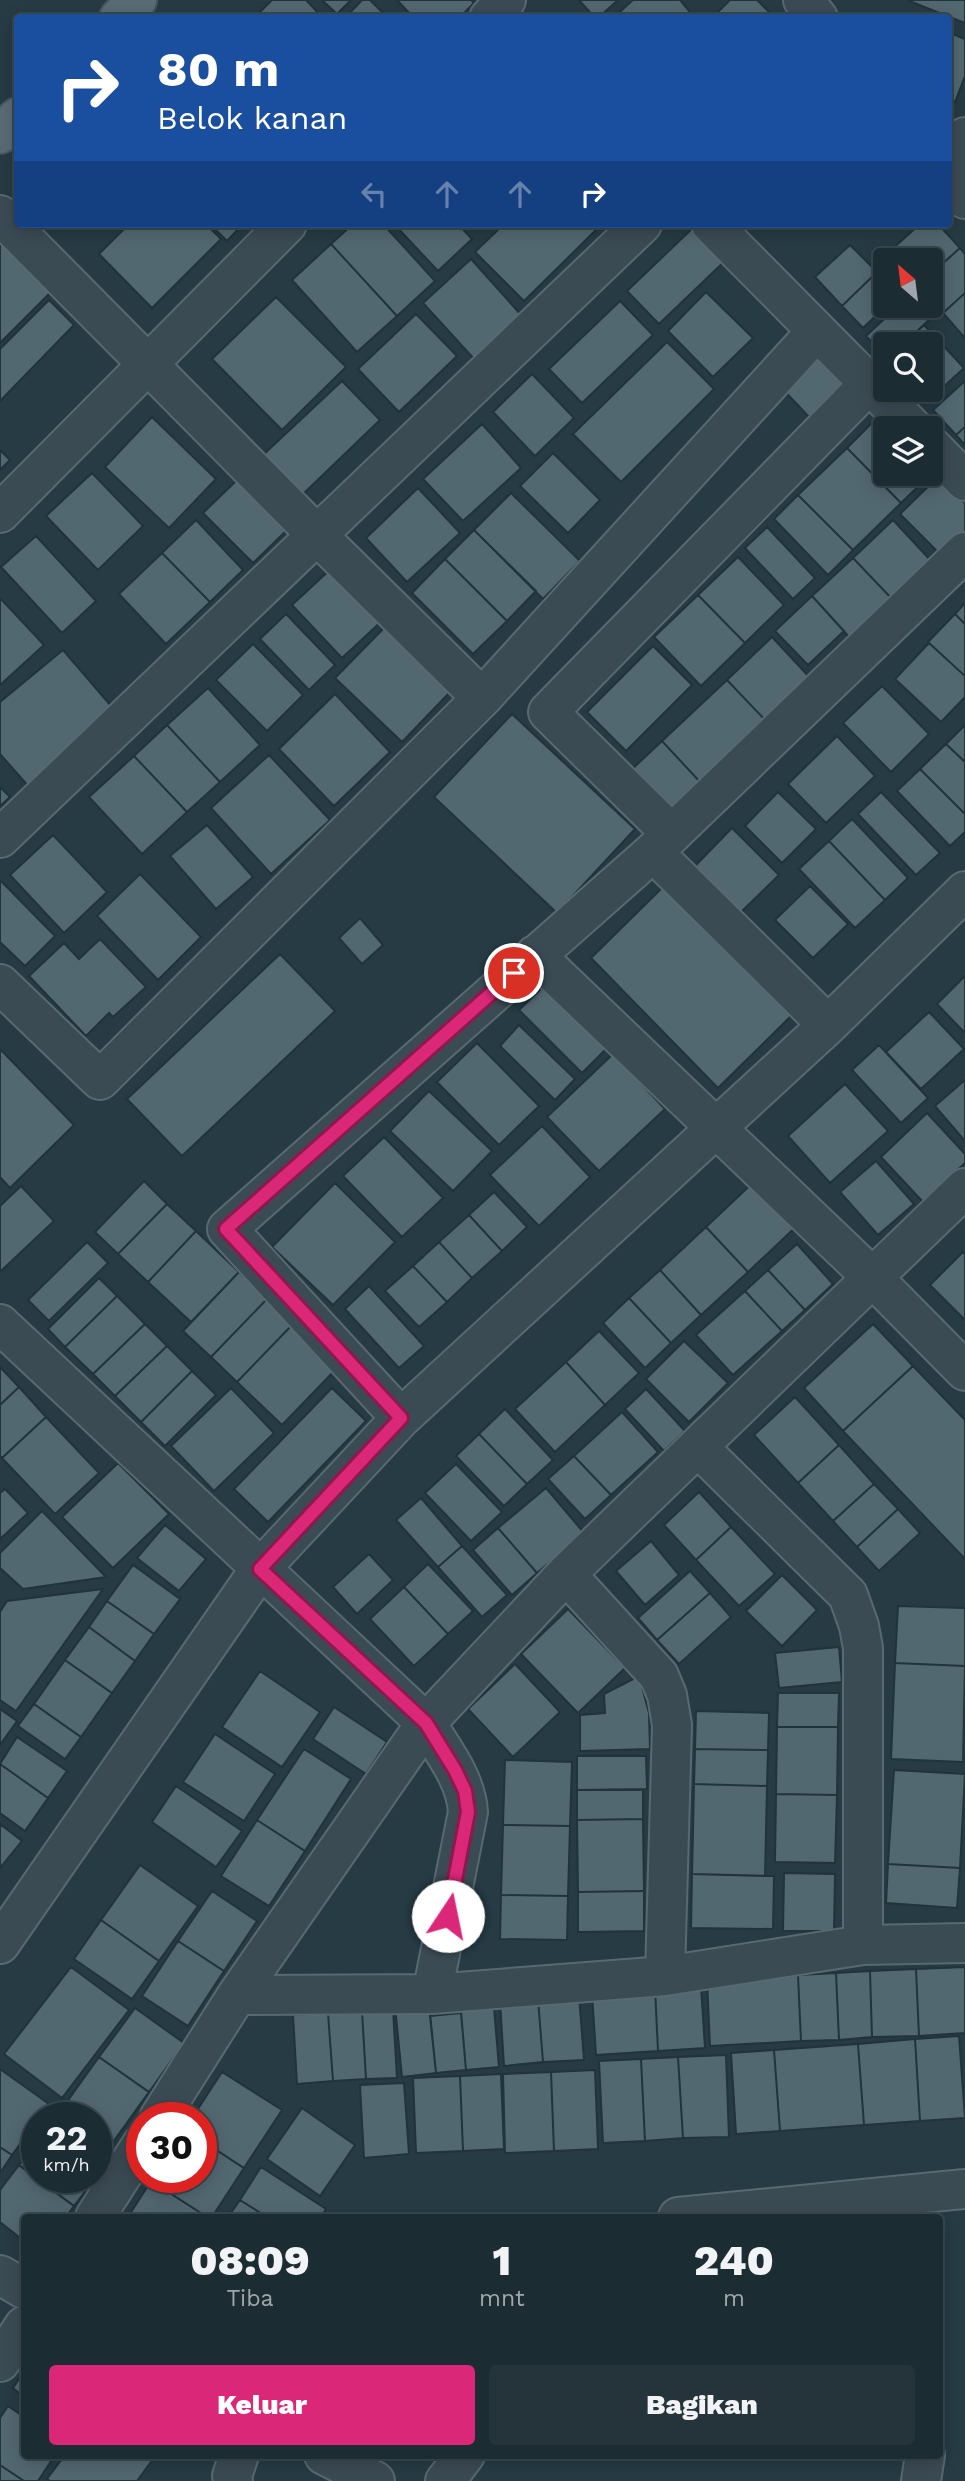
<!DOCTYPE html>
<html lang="id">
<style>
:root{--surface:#1c2c33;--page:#25343b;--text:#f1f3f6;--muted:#a0a7ac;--line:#3a484e;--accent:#db2777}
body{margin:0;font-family:"Work Sans",sans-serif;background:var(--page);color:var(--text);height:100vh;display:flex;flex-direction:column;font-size:26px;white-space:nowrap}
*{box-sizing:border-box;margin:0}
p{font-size:23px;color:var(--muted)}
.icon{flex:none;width:38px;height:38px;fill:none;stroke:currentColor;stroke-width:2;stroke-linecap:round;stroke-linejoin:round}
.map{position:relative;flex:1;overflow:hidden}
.details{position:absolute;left:21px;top:2214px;width:922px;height:245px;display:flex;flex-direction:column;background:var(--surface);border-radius:7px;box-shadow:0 4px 18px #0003,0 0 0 2px var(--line)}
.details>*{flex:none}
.hud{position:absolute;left:14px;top:14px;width:938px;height:214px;border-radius:7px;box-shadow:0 4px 18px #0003,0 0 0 2px var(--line);background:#1a4fa0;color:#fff;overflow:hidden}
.needle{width:46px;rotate:332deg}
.buttons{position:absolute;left:873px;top:248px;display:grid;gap:14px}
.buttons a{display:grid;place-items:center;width:70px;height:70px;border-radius:7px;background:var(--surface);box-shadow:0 4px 18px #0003,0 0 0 2px var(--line);font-size:35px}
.speed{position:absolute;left:21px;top:2102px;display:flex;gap:14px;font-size:35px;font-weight:700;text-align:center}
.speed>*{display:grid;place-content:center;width:91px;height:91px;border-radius:50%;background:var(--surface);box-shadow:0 4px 18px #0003,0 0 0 2px var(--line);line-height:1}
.speed small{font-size:18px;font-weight:400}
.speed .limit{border:10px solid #d22;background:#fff;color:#111}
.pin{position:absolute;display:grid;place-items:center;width:60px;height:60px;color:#fff;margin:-30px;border:4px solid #fff;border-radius:50%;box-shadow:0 2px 7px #0007}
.me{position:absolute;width:77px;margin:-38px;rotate:11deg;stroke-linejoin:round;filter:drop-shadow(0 0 5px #0008)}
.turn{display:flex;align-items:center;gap:24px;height:147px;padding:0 28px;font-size:32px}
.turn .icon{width:91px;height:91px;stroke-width:2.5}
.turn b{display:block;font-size:49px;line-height:60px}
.lanes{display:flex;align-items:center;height:66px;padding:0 28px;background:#0003;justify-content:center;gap:35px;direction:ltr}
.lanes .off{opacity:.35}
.eta{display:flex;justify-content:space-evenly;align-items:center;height:119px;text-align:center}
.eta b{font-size:42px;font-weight:800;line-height:49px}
.button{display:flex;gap:14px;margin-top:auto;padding:14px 28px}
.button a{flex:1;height:80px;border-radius:7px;background:var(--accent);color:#fff;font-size:28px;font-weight:800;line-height:80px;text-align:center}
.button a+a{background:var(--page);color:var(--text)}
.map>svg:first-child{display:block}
</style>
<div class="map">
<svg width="965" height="2481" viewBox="0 0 965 2481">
<rect width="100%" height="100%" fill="#263b44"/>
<path fill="#526871" stroke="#21333b" stroke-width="2" d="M272,0h34l17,18h-69z
M322,0h29l-14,14z
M362,0h8l18,18h-43z
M397,0h74l3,3 -15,15h-45z
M579,0h39l-20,18h-3z
M633,0h47l15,18h-82z
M730,0h27l18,18h-63z
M907,0h58v23z
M948,32l17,7v37l-10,26 -7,-2z
M129,224h77l15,15 -69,69 -53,-54z
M210,224h33l-16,17z
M353,224h30l52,57 -38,35 -66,-72z
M394,224h64l14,15 -34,32z
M504,224h98l-78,77 -49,-49z
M697,224l34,31 -72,69 -32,-33z
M920,224h18l22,24 -29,26v-13h-34l-8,-9z
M0,236l54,53 -54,54z
M331,244l66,72 -40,36 -65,-72z
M850,245l27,27 -35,34 -27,-29z
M960,248l5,6v39l-22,20 -12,-14v-25z
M471,259l51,57 -47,44 -52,-57z
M877,272l9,10v24l-23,22 -21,-22z
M706,292l47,46 -40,39 -45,-46z
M965,293v45l-22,-25z
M276,297l70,70 -64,63 -70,-71z
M49,300l25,25 -74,76v-52z
M620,301l33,34 -71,68 -33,-34z
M898,306h19l13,13 -28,26h-16v12l-20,-21z
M416,314l41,42 -58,56 -41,-43z
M924,325l40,43 -37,34 -11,-12h15v-45h-29z
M667,342l47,47 -93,93 -48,-48z
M813,350l32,34 -36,33 -32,-34z
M532,374l42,44 -39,38 -42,-44z
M342,381l38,39 -78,75 -39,-40z
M965,381v46l-9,8 -23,-25z
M879,416l13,13h-6v45h45l-30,29 -54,-55z
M152,417l64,62 -47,49 -64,-61z
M482,424l39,44 -58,53 -40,-42z
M965,427v18l-9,-10z
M847,448l54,55 -48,47 -55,-55z
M0,450l10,10 -10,10z
M553,453l47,47 -32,33 -48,-47z
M92,473l51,53 -45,44 -52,-54z
M938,477l27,26v31l-22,23 -43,-43z
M237,480l50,50 -34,33 -50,-50z
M418,488l42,45 -53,49 -41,-44z
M511,493l69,68 -37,38 -69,-69z
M798,495l55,55 -25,25 -54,-56z
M196,520l47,50 -33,32 -48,-49z
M893,520l40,43 -40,37 -40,-42z
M767,527l48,51 -22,21 -48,-51z
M474,530l62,61 -29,30 -62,-62z
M36,536l60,65 -34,32 -61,-66z
M162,553l48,49 -44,42 -47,-50z
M738,557l46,48 -39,38 -47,-48z
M853,558l40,42 -42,39 -39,-43z
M445,559l62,62 -34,33 -61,-61z
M334,566l51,52 -43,40 -50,-53z
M698,595l47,48 -44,43 -47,-49z
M812,596l32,35 -36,34 -33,-34z
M0,598l44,47 -44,40z
M965,603v21l-10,-10z
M286,614l49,51 -26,25 -49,-51z
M955,614l10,10v52l-37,-34z
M385,627l66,64 -49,51 -67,-64z
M772,637l40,43 -45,42 -40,-42z
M929,643l36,33v21l-24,25 -46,-43z
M253,644l50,51 -36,36 -51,-51z
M653,646l39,39 -66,66 -39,-39z
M63,650l55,64 -88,74 -30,-34v-52z
M727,680l40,42 -66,61 -39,-42z
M882,686l47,48 -38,38 -48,-49z
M208,688l52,57 -40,37 -53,-57z
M335,694l55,58 -56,54 -55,-57z
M512,714l123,115 -78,84 -123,-116z
M167,725l53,57 -33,30 -53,-56z
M965,725v37l-19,-18z
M837,736l38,40 -49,47 -38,-39z
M662,741l39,42 -34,32 -39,-42z
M946,744l19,18v52l-45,-45z
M269,755l61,65 -59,54 -60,-66z
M134,756l53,56 -45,42 -53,-57z
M920,769l45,45v18l-15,14 -53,-55z
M0,787l10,10 -10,9z
M778,792l38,37 -34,34 -37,-37z
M881,792l59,61 -24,22 -58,-61z
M852,819l56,59 -23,22 -56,-59z
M207,825l46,52 -37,32 -46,-53z
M732,828l47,47 -40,39 -46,-46z
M53,835l54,57 -43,41 -54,-58z
M829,841l56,59 -30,28 -56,-59z
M140,874l61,63 -43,43 -61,-64z
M0,880l55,56 -30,30 -25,-24z
M668,882l128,129 -78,77 -127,-130z
M810,886l38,38 -35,34 -38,-38z
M360,918l23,27 -21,19 -23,-26z
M100,939l46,48 -33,30 -4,-4 -23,23 -57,-60 35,-33 15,16z
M280,954l55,57 -153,145 -55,-57z
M965,976v57l-28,-29z
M550,980l63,62 -31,31 -63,-63z
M929,1012l35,37 -43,40 -35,-37z
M519,1025l56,54 -20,21 -55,-54z
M477,1043l62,63 -40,39 -62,-63z
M879,1045l49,53 -27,25 -49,-53z
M0,1049l74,76 -64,63 -10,-11z
M613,1054l52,55 -66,62 -52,-54z
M965,1080v61l-30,-35z
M845,1084l43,47 -58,52 -42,-47z
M429,1091l63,60 -39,40 -63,-60z
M927,1113l38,41v9l-42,39 -42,-45z
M542,1126l48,51 -51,49 -49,-51z
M384,1137l59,61 -41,39 -59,-61z
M876,1161l38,43 -36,31 -38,-43z
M760,1176l42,45 -54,51 -42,-45z
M144,1181l23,23 -49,50 -23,-22z
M335,1183l60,59 -62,63 -61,-58z
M21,1186l33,35 -54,51v-66z
M494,1192l33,35 -25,24 -33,-36z
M167,1204l29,27 -48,51 -30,-28z
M469,1215l33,36 -30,27 -33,-36z
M706,1227l42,45 -47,43 -41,-45z
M196,1231l43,41 -48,50 -43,-40z
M87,1242l21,21 -59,58 -21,-21z
M439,1242l33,36 -25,24 -34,-36z
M797,1244l36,40 -28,26 -37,-40z
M963,1252l2,2v66l-35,-35z
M413,1266l34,36 -28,25 -34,-36z
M660,1270l41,45 -30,28 -42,-45z
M768,1270l37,40 -23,21 -37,-40z
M239,1272l28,27 -56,58 -28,-26z
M99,1278l18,18 -52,51 -17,-18z
M369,1286l55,60 -25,22 -54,-59z
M745,1291l37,40 -49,44 -37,-40z
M117,1296l28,28 -52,50 -28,-27z
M629,1298l42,45 -26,25 -42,-45z
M267,1299l26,25 -56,58 -26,-25z
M145,1324l22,22 -52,50 -22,-22z
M293,1324l45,43 -56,58 -45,-43z
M873,1324l40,42 -70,65 -39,-43z
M599,1331l40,42 -34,32 -39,-43z
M684,1341l44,42 -39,39 -43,-43z
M167,1346l25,25 -51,51 -26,-26z
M566,1362l39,43 -50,47 -40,-43z
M913,1366l52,54v139l-122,-128z
M0,1367l19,20 -19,18z
M192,1371l24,24 -51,51 -24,-24z
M19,1387l27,30 -44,41 -2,-2v-51z
M231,1388l43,45 -60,58 -43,-45z
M332,1388l34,33 -98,101 -34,-33z
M646,1389l39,42 -21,20 -39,-42z
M795,1397l44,48 -41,38 -44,-48z
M505,1409l48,51 -26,24 -48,-50z
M622,1412l36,40 -47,43 -37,-39z
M46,1417l53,56 -44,41 -53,-56z
M479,1434l48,50 -23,22 -48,-50z
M839,1445l35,39 -41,37 -35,-38z
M574,1456l37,39 -26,24 -37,-40z
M118,1463l51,51 -56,54 -51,-51z
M456,1464l46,48 -31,29 -46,-48z
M874,1484l24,25 -41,38 -24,-26z
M546,1488l38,45 -47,40 -39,-45z
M5,1489l23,24 -28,26v-46z
M699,1492l32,35 -35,33 -32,-35z
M421,1498l41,48 -24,21 -42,-47z
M898,1509l22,24 -41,38 -22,-24z
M42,1511l64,66 -83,12 -23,-21v-15z
M165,1525l41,34 -27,32 -42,-33z
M731,1527l44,47 -36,32 -43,-46z
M498,1528l39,45 -25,22 -39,-45z
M651,1541l28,34 -34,30 -29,-34z
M462,1546l45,49 -25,22 -44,-50z
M369,1554l24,26 -36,34 -24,-27z
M428,1564l45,47 -25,23 -44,-47z
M133,1565l47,34 -26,35 -47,-33z
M690,1571l20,22 -53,47 -19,-22z
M782,1575l35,35 -35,36 -36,-35z
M404,1587l44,47 -34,32 -44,-47z
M103,1589l-87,122 -16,-11v-88l7,-11z
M710,1593l21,24 -52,47 -22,-24z
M107,1601l47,33 -19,27 -46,-34z
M898,1606l67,2v58l-70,-3z
M568,1609l57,59 -47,45 -57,-59z
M89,1627l46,34 -23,32 -47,-33z
M839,1647l3,35 -63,6 -4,-35z
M65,1660l47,33 -31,44 -47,-33z
M895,1663l70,3 -2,96 -72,-3z
M515,1664l45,48 -47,45 -45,-48z
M260,1671l60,41 -38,55 -60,-40z
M639,1676l10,37 1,36 -70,2v-36l25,-2 -1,-19z
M778,1693h61l-1,34h-61z
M34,1704l47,33 -16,22 -47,-33z
M334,1707l53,35 -21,32 -53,-35z
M0,1709l17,12 -17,24z
M696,1711l73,2 -1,37 -73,-1z
M777,1727h61l-1,68 -61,-1z
M215,1734l60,40 -31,47 -61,-39z
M17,1737l50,34 -19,27 -48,-34z
M304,1749l47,30 -46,72 -48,-31z
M695,1749l73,1 -1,36 -73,-2z
M577,1756h69l1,33 -70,1z
M505,1760l67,2 -2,64 -67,-1z
M0,1764l48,34 -23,33 -25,-18z
M894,1770l71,4 -5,94 -72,-4z
M694,1784l73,2 -2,90 -73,-2z
M176,1786l66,45 -26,36 -64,-45z
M577,1790h66v29l-66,1z
M776,1794l61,1 -2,68 -60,-1z
M643,1819l1,72 -66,1 -1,-72z
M257,1820l48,31 -36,55 -48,-30z
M0,1824l22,17 -22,27z
M503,1825l67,1 -2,70 -67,-1z
M888,1864l72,4 -3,40 -71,-5z
M140,1865l58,41 -39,55 -58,-41z
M784,1873l51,1 -1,57h-51z
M692,1874l82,2 -1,53 -82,-1z
M212,1891l45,30 -33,50 -46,-30z
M644,1891v40l-66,1v-40z
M501,1895l67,1 -1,44 -67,-1z
M101,1920l58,41 -27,38 -58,-40z
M178,1941l46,30 -36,55 -46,-30z
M71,1967l58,43 -67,88 -58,-44z
M965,1967v66l-46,3 -3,-67z
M916,1969l3,67 -47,1 -2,-66z
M870,1971l2,66 -33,3 -3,-67z
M836,1973l3,67 -38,1 -3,-66z
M798,1975l3,66 -91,5 -3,-66z
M701,1986l4,62 -47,3 -3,-63z
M655,1988l3,63 -62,4 -4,-62z
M579,1995l5,65 -41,2 -5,-63z
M493,1996l6,71 -33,3 -6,-70z
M538,1999l5,63 -39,4 -4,-65z
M429,2003l7,70 -34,4 -7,-71z
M135,2008l49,35 -35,49 -50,-35z
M393,2009l4,69 -31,1 -4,-68z
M362,2011l4,68 -33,2 -5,-68z
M328,2013l5,68 -36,3 -4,-69z
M461,2013l5,57 -30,3 -6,-57z
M959,2036l6,82 -45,3 -5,-82z
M915,2039l5,82 -56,4 -6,-81z
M858,2044l6,81 -84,6 -6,-81z
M774,2050l6,81 -44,3 -5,-81z
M726,2055l3,82 -46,1 -5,-81z
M99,2057l50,35 -36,50 -17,-12v-12h-17l-15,-12z
M678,2057l5,81 -38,3 -4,-82z
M641,2059l4,82 -42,2 -4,-82z
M0,2069l49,35 -9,14h-3v3l-25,34 -12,-8z
M595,2070l3,79 -44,2 -3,-79z
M222,2072l60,38 -38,58 -43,-28v-22h-9z
M551,2072l3,79 -49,2 -2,-79z
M501,2074l3,75 -41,2 -3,-75z
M460,2076l3,75 -47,2 -3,-75z
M404,2083l5,71 -45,4 -4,-73z
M302,2108l53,37 -35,51 -53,-37z
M201,2140l43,28 -32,49h-5l-56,-36 2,-4h48z
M37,2142v35h59v-33l16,12 -38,50 -55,-41z
M0,2147l12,8 -12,18z
M19,2165l55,41 -8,11h-42v24l-24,-19v-32z
M261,2167l65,42 -5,8h-54l-27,-17z
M151,2181l56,36h-79z
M240,2200l27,17h-39z
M24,2372v25l-11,-9z
M8,2406l16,11v38h31l-17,26h-14l-24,-16v-47z
M65,2455h91l-19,26h-87l-3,-2z
M0,2465l24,16h-24z"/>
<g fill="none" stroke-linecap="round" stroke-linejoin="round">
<defs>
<path id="minor" d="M803,0l15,18
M489,18l17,-18
M965,137c-15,29 -27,34 0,62
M0,215l317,320 165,163
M711,224l203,205
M931,446l34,35
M0,513l287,-289
M672,834l-124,-122 322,-329
M0,838l642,-614
M653,852l175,173
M535,955l337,322 93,94
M0,984l100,96 382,-382 335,-367
M0,1324l426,399c17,28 40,56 42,89l-36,182
M401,1418l-174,-189 426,-377 312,-300
M698,1447l150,148 11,31 4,22v297
M566,1574l93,102 8,19 5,30 -7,251
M0,1944l260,-375 141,-151 427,-393 137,-134
M237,1995l195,-1 233,-18 198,-31 102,-2
M159,2118l78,-123 189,-272 140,-149 399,-386
M95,2217l47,-73
M678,2217l287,-28
M0,2275l24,14
M0,2362l24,-36
M324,2455l51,26
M233,2481l-1,-5 7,-21
M445,2481l20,-26
M921,2481l4,-26"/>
<path id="major" d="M119,18l18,-18
M0,134l18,-17"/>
</defs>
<use href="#minor" stroke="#596971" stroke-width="42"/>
<use href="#major" stroke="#475860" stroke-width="42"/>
<use href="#minor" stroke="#3b4b54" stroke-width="38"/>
<use href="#major" stroke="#596b74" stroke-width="38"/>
</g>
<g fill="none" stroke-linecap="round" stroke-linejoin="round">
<defs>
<path id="route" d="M448,1916l20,-104 -3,-21 -10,-21 -29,-47 -166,-154 141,-151 -175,-189 288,-256"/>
</defs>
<use href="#route" stroke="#8e194d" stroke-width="18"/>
<use href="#route" stroke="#db2777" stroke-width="12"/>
</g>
</svg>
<div class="buttons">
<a><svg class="needle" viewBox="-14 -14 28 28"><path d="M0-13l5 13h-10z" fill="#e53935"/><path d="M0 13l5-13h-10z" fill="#a0a7ac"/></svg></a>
<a><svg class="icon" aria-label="search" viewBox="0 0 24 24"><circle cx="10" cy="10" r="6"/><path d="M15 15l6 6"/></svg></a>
<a><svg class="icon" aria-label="layers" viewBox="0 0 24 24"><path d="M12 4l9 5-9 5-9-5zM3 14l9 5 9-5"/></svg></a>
</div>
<div class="speed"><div>22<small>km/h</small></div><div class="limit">30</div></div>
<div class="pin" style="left:514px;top:973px;background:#d93025"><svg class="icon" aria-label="arrive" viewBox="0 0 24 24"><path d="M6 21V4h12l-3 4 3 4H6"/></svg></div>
<svg class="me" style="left:448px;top:1916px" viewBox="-20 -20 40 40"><circle r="19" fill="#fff"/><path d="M0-13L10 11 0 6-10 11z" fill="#db2777"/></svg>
<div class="hud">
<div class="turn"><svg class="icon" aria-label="right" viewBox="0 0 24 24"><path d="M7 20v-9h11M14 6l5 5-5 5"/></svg><div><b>80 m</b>Belok kanan</div></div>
<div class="lanes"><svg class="icon off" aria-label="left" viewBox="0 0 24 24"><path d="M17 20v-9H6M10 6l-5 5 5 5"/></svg><svg class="icon off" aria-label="ahead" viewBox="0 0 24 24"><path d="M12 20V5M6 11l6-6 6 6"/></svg><svg class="icon off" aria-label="ahead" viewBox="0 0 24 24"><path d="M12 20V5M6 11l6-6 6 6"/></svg><svg class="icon" aria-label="right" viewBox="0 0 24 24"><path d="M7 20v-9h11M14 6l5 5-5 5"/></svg></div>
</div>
<section class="details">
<div class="eta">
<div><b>08:09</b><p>Tiba</p></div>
<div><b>1</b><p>mnt</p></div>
<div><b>240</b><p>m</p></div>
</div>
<div class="button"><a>Keluar</a><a>Bagikan</a></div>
</section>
</div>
